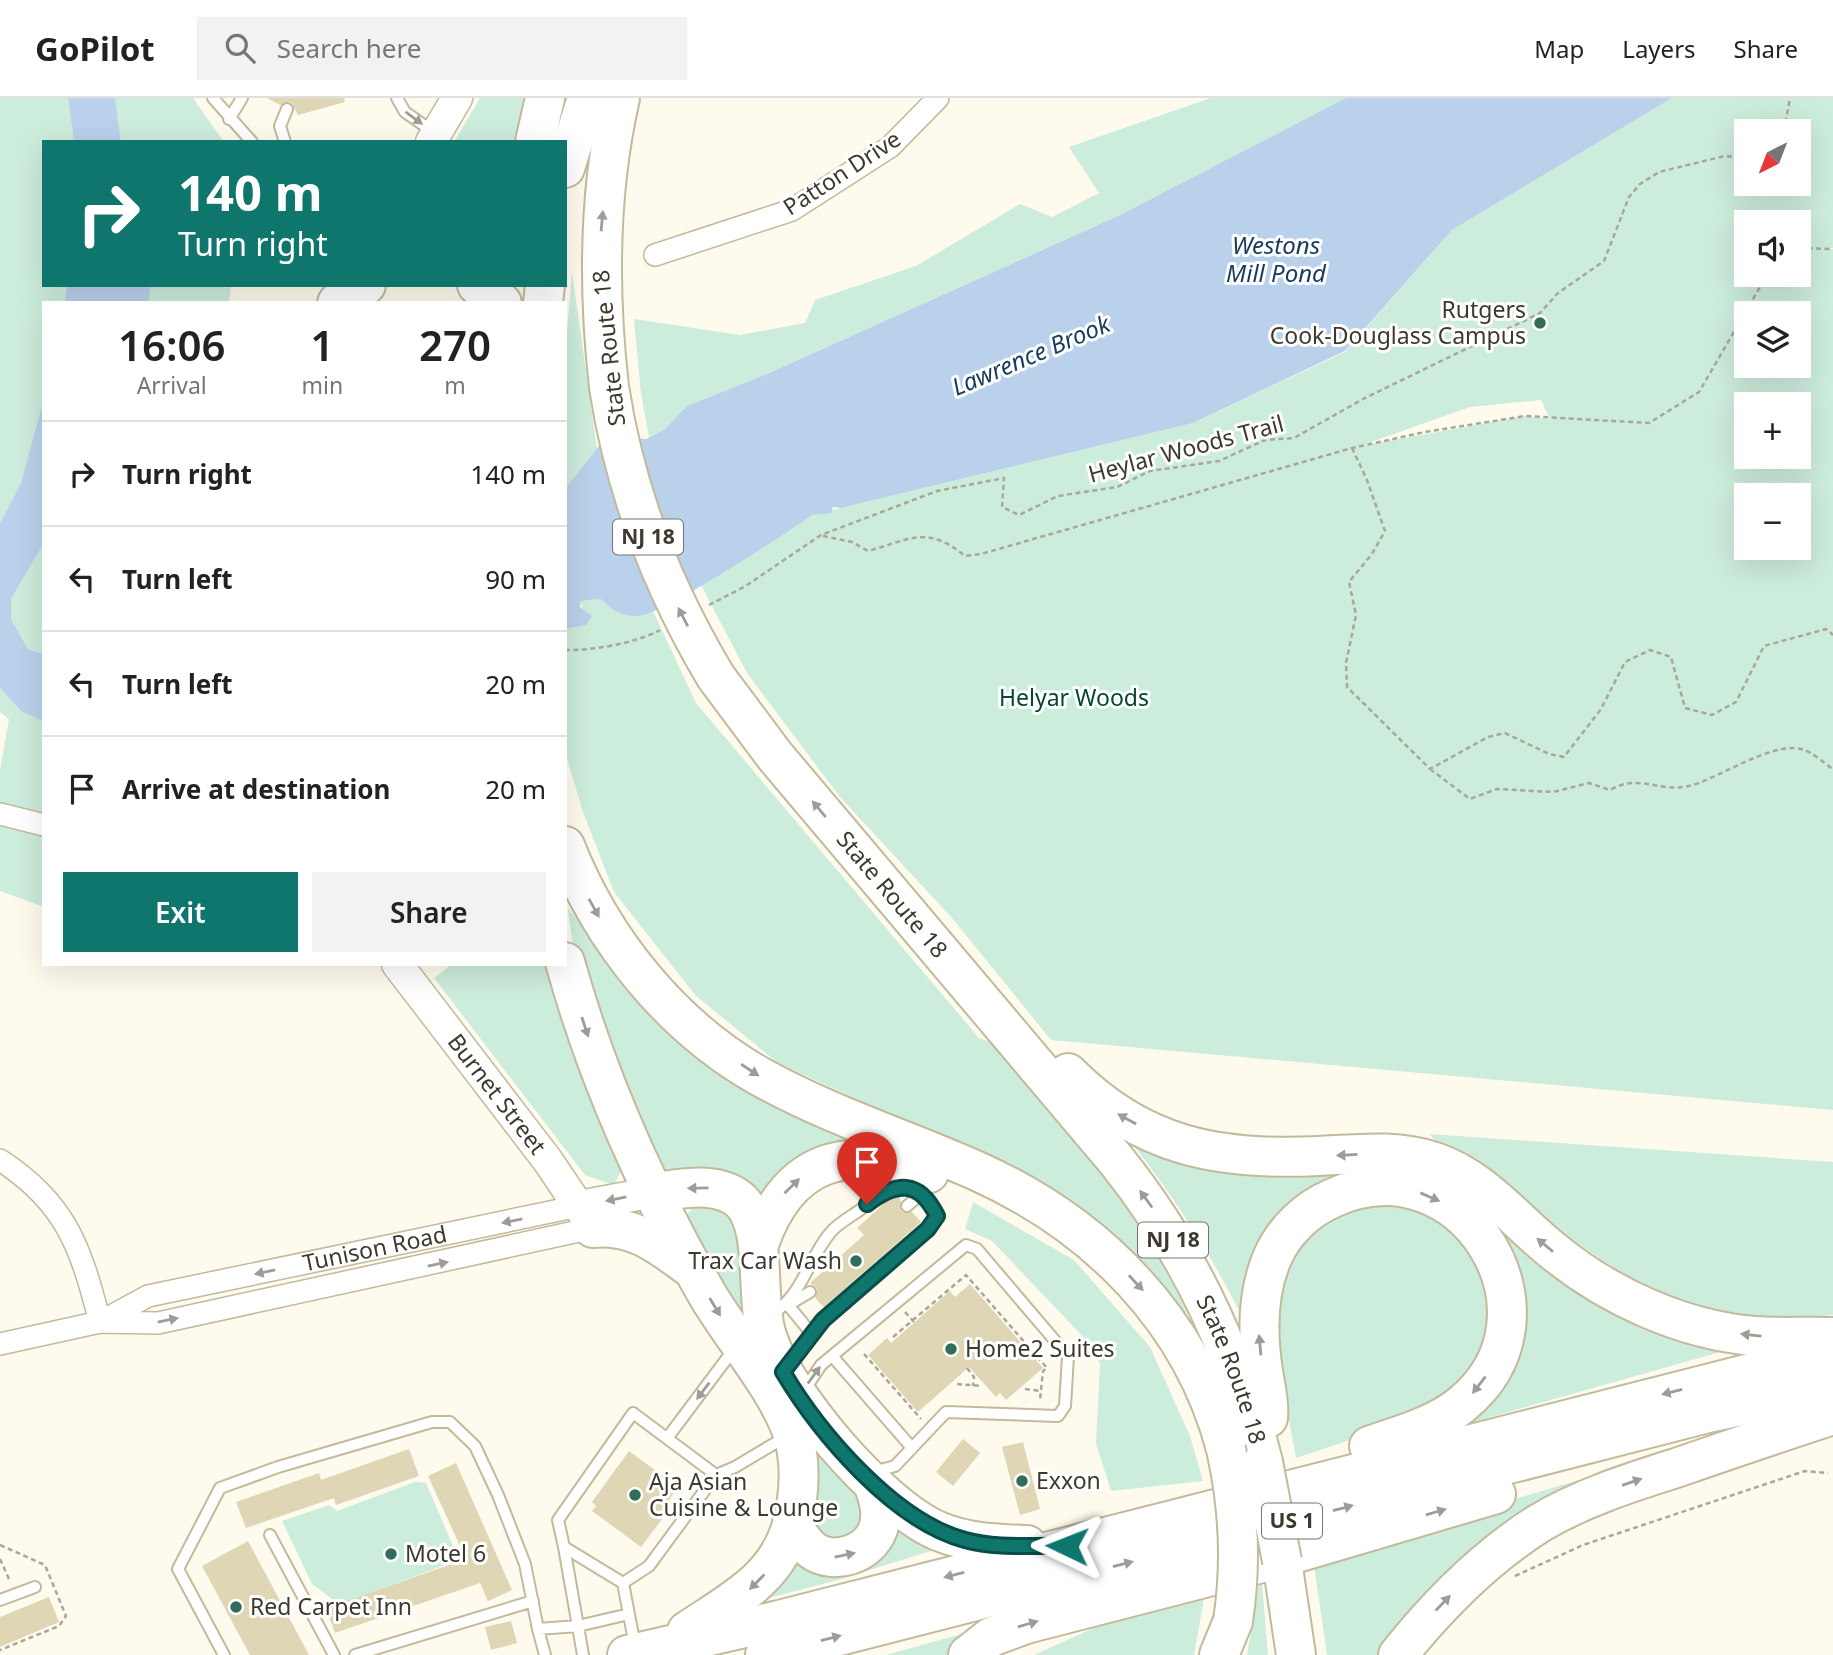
<!DOCTYPE html>
<meta charset="utf-8">
<style>
:root{--surface:#fff;--page:#f2f2f2;--text:#222;--muted:#767676;--line:#e0e0e0;--accent:#0f766e}
body{margin:0;font-family:"Noto Sans",sans-serif;background:var(--page);color:var(--text);height:100vh;display:flex;flex-direction:column;font-size:26px;white-space:nowrap}
*{box-sizing:border-box;margin:0}
p{font-size:23px;color:var(--muted)}
.icon{flex:none;width:38px;height:38px;fill:none;stroke:currentColor;stroke-width:2;stroke-linecap:round;stroke-linejoin:round}
.map{position:relative;flex:1;overflow:hidden}
.side{position:absolute;left:42px;top:203px;width:525px;height:665px;display:flex;flex-direction:column;background:var(--surface);border-radius:0px;box-shadow:0 7px 28px #0002}
.side>*{flex:none}
.top-card{position:absolute;left:42px;top:42px;width:525px;height:147px;border-radius:0px;box-shadow:0 7px 28px #0002;background:#0f766e;color:#fff;overflow:hidden}
.needle{width:46px;rotate:222deg}
.fabs{position:absolute;left:1734px;top:21px;display:grid;gap:14px}
.fabs a{display:grid;place-items:center;width:77px;height:77px;border-radius:0px;background:var(--surface);box-shadow:0 7px 28px #0002;font-size:35px}
.pin{position:absolute;display:grid;place-items:center;width:60px;height:60px;color:#fff;margin:-72px -30px;border-radius:50% 50% 50% 0;rotate:-45deg;box-shadow:0 0 7px #0007}
.pin .icon{rotate:45deg}
.me{position:absolute;width:77px;margin:-38px;rotate:272deg;stroke-linejoin:round;filter:drop-shadow(0 0 5px #0008)}
.turn{display:flex;align-items:center;gap:24px;height:147px;padding:0 21px;font-size:32px}
.turn .icon{width:91px;height:91px;stroke-width:2.5}
.turn b{display:block;font-size:49px;line-height:60px}
.eta{display:flex;justify-content:space-evenly;align-items:center;height:119px;text-align:center}
.eta b{font-size:42px;font-weight:600;line-height:49px}
.action{display:flex;gap:14px;margin-top:auto;padding:14px 21px}
.action a{flex:1;height:80px;border-radius:0px;background:var(--accent);color:#fff;font-size:28px;font-weight:600;line-height:80px;text-align:center}
.action a+a{background:var(--page);color:var(--text)}
ul{padding:0;list-style:none}
li{display:flex;align-items:center;gap:21px;height:105px;padding:0 21px;border-top:2px solid var(--line)}
li div{flex:1}
li b{display:block;font-size:26px}
li em{font-style:normal}
header{display:flex;align-items:center;gap:42px;box-sizing:border-box;height:98px;padding:0 35px;background:var(--surface);border-bottom:2px solid var(--line)}
header strong{font-size:33px}
nav{display:flex;gap:38px;margin-inline-start:auto;font-size:24px}
.search{width:490px;height:63px;background:var(--page);display:flex;align-items:center;gap:18px;box-sizing:border-box;padding:0 24px;border-radius:0px;color:var(--muted);font-size:26px}
.map>svg:first-child{display:block}
</style>
<header>
<strong>GoPilot</strong>
<div class="search"><svg class="icon" aria-label="search" viewBox="0 0 24 24"><circle cx="10" cy="10" r="6"/><path d="M15 15l6 6"/></svg>Search here</div>
<nav><a>Map</a><a>Layers</a><a>Share</a></nav>
</header>
<div class="map">
<svg width="1833" height="1557" viewBox="0 0 1833 1557">
<rect width="100%" height="100%" fill="#fefbee"/>
<path fill="#ccecdc" fill-rule="evenodd" d="M0,0h68l6,44h-30v143h23l-2,18h-21v94l-23,86 -21,40z
M115,0h78l31,44h-103z
M480,0h53l-9,44h-70z
M1211,0h135l-228,118 -351,158 -80,32 -22,23 -16,8 -8,-43 -7,-75 106,16 65,-12 10,-23 101,-34 104,-62 32,13 47,-24 -30,-46z
M1672,0h161v150h-12l12,1v861l-782,-70 -99,-122 -112,-121 -93,-124 -46,-88 111,-70 381,-92 152,-71 107,-122zM1746,33h53v53h-53zM1746,124h53v53h-53zM1746,215h53v53h-53zM1541,302l9,19 -25,-3 -165,30 110,-39zM1746,306h53v53h-53zM1746,397h53v53h-53z
M572,174l25,177 -32,40v-135z
M151,187h80l-2,18h-81z
M44,445v111l-16,-5 -17,-30v-20z
M601,501c16,15 31,21 52,12l43,92 283,335 13,5c75,89 156,175 200,283l-41,-51 -255,-158 -118,-54 -82,-67 -82,-104 -31,-80 -18,-60v-123l21,-4 -5,-24z
M0,590l21,23 23,11v185l-44,-16v-121l9,-51 -9,-7z
M568,810l85,110 88,68 155,70 -139,48 -95,-25c-37,-83 -86,-179 -94,-271z
M452,866h99l73,202 -10,19 -29,-10 -151,-197z
M1119,1029l276,36 329,188 -269,76 64,-102 -7,-72 -7,1 -11,-20 -162,-47 -84,123 -10,-1c-33,-66 -72,-124 -119,-182z
M1430,1036l403,28v153l-59,6 -117,-24 -214,-145z
M973,1104l101,58 76,87 40,89 13,45 -92,10 -15,-47 4,-80 -12,-22 -96,-101 -27,-12z
M721,1105l21,15 18,134 -76,-134 12,-14z
M1352,1108l67,2 63,50 6,69 -10,51 -74,44 -108,36 -25,-133 22,-82z
M798,1310l72,93 -20,43 -37,-9z
M1599,1376l-216,181h-56l-14,-96z
M415,1384l11,1 33,77 -120,44 -27,-20 -30,-63 47,-16 8,6z
M889,1415l42,28v10l-93,29 -92,24 49,-59 11,12z
M1261,1474l7,83h-21z
M1205,1495l-11,62h-160l95,-43z
M979,1531l-26,26h-67z"/>
<path fill="#bad1eb" d="M68,0h47l6,44h-47z
M1346,0h326l-220,132 -107,121 -152,72 -352,85 -8,-1 -2,6 -19,2c-25,18 -150,100 -173,101 -17,1 -27,-6 -38,-17l-20,2 -1,6 12,9 -6,9 -21,4v-140l37,-47 17,-5 27,2 19,-10 22,-23 80,-32 351,-158z
M67,187h84l-3,18h-83z
M44,299v146l-33,56v20l17,30 16,5v68l-23,-11 -21,-23v-165l21,-40z"/>
<path fill="#ded6b5" d="M267,0h77l1,4 -47,13 -7,-13 -11,3z
M900,1099l2,15h10l9,10 -97,85 -9,-9 2,-9 -7,-6 54,-48 -7,-7 30,-27z
M970,1186l73,84 -37,32 -6,-7 -4,4 -27,-30 -51,45 -50,-57 19,-17 4,5 59,-52 5,6z
M963,1341l17,14 -27,33 -17,-14z
M1023,1344l17,67 -20,6 -18,-68z
M409,1351l10,27 -83,29 -2,-7 -88,30 -10,-26 83,-29 2,7z
M629,1353l49,36 -12,17 5,3 -30,40 -49,-36 4,-5 -4,-4z
M456,1365l56,127 -24,11 -8,-18 -145,50 -9,-25 140,-49 -38,-83z
M248,1443l61,114h-59l-48,-89z
M49,1499l10,25 -59,25v-30z
M511,1523l6,22 -26,7 -6,-23z"/>
<g fill="none" stroke-linecap="round" stroke-linejoin="round">
<defs>
<path id="lane" d="M213,0l39,44
M397,0l8,14 30,21
M229,21l13,-21
M285,44l-5,-16 7,-17
M907,1108l14,-12
M810,1194l-22,13 23,28
M771,1217c32,-20 36,-54 59,-82 7,-9 20,-16 30,-23 30,-23 56,-37 77,6l-9,13 -105,91 -34,44
M833,1259l79,91
M805,1291l16,-24 145,-120 11,4 91,107 -3,50 -7,10 -112,-4 -51,54 -21,6
M668,1339l66,-88
M716,1377l19,-8 52,-31
M270,1437l64,120
M564,1449l19,108
M623,1485l26,-17 67,-91 -83,-62 -75,107 6,27 59,36 12,63
M0,1502l35,-13
M224,1557l-46,-86 42,-81 58,-21 154,-45h18l25,24 23,49 27,69 13,65
M355,1557l178,-54
M545,1557l-7,-26 40,-3 51,-12"/>
<g id="street">
<path d="M655,157l137,-45 98,-63 48,-49"/>
<path d="M0,716l44,11"/>
<path d="M0,1062c67,43 81,89 100,162"/>
<path id="s1" d="M102,1223l46,-25 431,-90"/>
<path d="M0,1246l100,-22 58,1 435,-95"/>
</g>
<g id="secondary">
<path d="M431,44l26,-44"/>
<path id="s2" d="M397,866l151,197 45,67"/>
<path d="M579,1108l75,-14"/>
</g>
<g id="highway">
<path d="M535,44l10,-44"/>
<path d="M565,70l22,-70"/>
<path d="M477,187l25,18"/>
<path d="M337,205l29,-18"/>
<path d="M543,205l2,-18"/>
<path d="M609,289c-11,-97 -11,-193 11,-289"/>
<path id="s3" d="M716,579l59,79 341,404c72,90 119,190 147,302"/>
<path d="M565,748c37,94 106,180 194,230 70,39 146,63 218,95 120,54 215,149 249,278"/>
<path d="M565,864c32,116 82,227 142,332 25,43 67,90 84,135 11,29 9,65 1,95 -14,55 -62,78 -105,107"/>
<path d="M1068,975c73,74 151,88 251,83 39,-2 78,-7 116,6 47,16 79,57 117,88 56,46 130,80 202,86 26,2 53,0 79,1"/>
<path d="M654,1094c27,-3 64,-12 87,9 26,26 15,91 24,128 15,62 115,177 173,202 29,12 58,13 89,14"/>
<path d="M593,1130c40,-4 65,16 95,38"/>
<path d="M759,1146c30,-86 88,-100 170,-71"/>
<path d="M1268,1320c2,-15 -3,-32 -5,-47 -6,-39 -6,-79 10,-115 12,-26 34,-47 60,-58 130,-59 239,118 128,207 -26,21 -61,30 -92,41"/>
<path d="M792,1426c6,9 11,19 20,26 22,16 57,4 66,-21 5,-15 1,-29 -4,-43"/>
<path d="M1282,1463l14,94"/>
<path d="M627,1557l152,-35 1054,-268"/>
<path d="M765,1557l939,-241 129,-28"/>
<path d="M968,1557l23,-18 35,-13 240,-62 230,-68"/>
<path d="M1219,1557l14,-34"/>
<path d="M1398,1557c40,-50 85,-96 140,-131 43,-26 91,-41 138,-56 52,-18 105,-36 157,-53"/>
</g>
</defs>
<use href="#lane" stroke="#c2ba9b" stroke-width="14"/>
<use href="#street" stroke="#c2ba9b" stroke-width="24"/>
<use href="#secondary" stroke="#c2ba9b" stroke-width="33"/>
<use href="#highway" stroke="#c2ba9b" stroke-width="42"/>
<path stroke="#aaa69a" stroke-width="2.5" stroke-dasharray="5 3.5" stroke-linecap="butt" d="M1784,33l6,-33
M1799,150l34,1
M1352,350l15,32 18,51 -13,23 -23,28 7,33 -10,48 1,24 83,82 58,-32 17,-4 44,21 15,3 37,-48 24,-47 25,-12 21,7 14,51 27,7 24,-13 28,-56 62,-17 7,6
M823,438l29,6 16,9c43,-12 59,-26 97,5l16,-2 371,-106 73,-16 100,-16 124,7 50,-31 68,-117
M709,507l35,-18 77,-52 116,-44 67,-13 -2,29 17,8 39,-19 59,-9 33,-16 69,-10 46,-21 29,-2 69,-39 177,-86 18,-20 46,-32 25,-64 11,-13 19,-12 66,-16 21,2
M565,552c26,1 71,-7 95,-20
M1430,671l40,30 27,-10 56,3 36,-9 21,7c29,-17 49,3 79,-4 29,-7 81,-44 112,-37 10,2 23,14 32,20
M905,1214l9,10
M893,1239l73,-62 81,93 -4,3 -3,29
M864,1256l57,65
M967,1270l7,9 -1,9
M957,1286l25,2
M1025,1291l16,2
M0,1447l45,20 21,51 -7,10 -59,24
M0,1461l9,20
M1515,1478l68,-31 222,-74 23,2"/>
<use href="#lane" stroke="#fff" stroke-width="10"/>
<use href="#street" stroke="#fff" stroke-width="21"/>
<use href="#secondary" stroke="#fff" stroke-width="30"/>
<use href="#highway" stroke="#fff" stroke-width="38"/>
<defs>
<path id="highway-bridge" d="M609,289c16,104 53,200 107,290
M1226,1351c13,58 16,113 7,172
M1263,1364l19,99"/>
</defs>
<use href="#highway-bridge" stroke="#c2ba9b" stroke-width="42" stroke-linecap="butt"/>
<use href="#highway-bridge" stroke="#fff" stroke-width="38"/>
</g>
<defs><path id="oneway-solid" d="M-6-.8H1V-3.2L6.5 0L1 3.2V.8H-6Z" transform="scale(1.75)"/></defs>
<g fill="#9e9c96">
<use href="#oneway-solid" transform="translate(414 20) rotate(36)"/>
<use href="#oneway-solid" transform="translate(602 123) rotate(-85)"/>
<use href="#oneway-solid" transform="translate(683 519) rotate(-117)"/>
<use href="#oneway-solid" transform="translate(819 711) rotate(-130)"/>
<use href="#oneway-solid" transform="translate(594 810) rotate(61)"/>
<use href="#oneway-solid" transform="translate(585 929) rotate(72)"/>
<use href="#oneway-solid" transform="translate(750 972) rotate(33)"/>
<use href="#oneway-solid" transform="translate(1127 1021) rotate(-151)"/>
<use href="#oneway-solid" transform="translate(1347 1057) rotate(177)"/>
<use href="#oneway-solid" transform="translate(792 1088) rotate(-44)"/>
<use href="#oneway-solid" transform="translate(698 1090) rotate(179)"/>
<use href="#oneway-solid" transform="translate(1430 1099) rotate(23)"/>
<use href="#oneway-solid" transform="translate(616 1101) rotate(169)"/>
<use href="#oneway-solid" transform="translate(1146 1101) rotate(-126)"/>
<use href="#oneway-solid" transform="translate(512 1123) rotate(168)"/>
<use href="#oneway-solid" transform="translate(1545 1147) rotate(-140)"/>
<use href="#oneway-solid" transform="translate(438 1166) rotate(-12)"/>
<use href="#oneway-solid" transform="translate(265 1174) rotate(168)"/>
<use href="#oneway-solid" transform="translate(1136 1185) rotate(47)"/>
<use href="#oneway-solid" transform="translate(715 1209) rotate(59)"/>
<use href="#oneway-solid" transform="translate(168 1222) rotate(-11)"/>
<use href="#oneway-solid" transform="translate(1751 1237) rotate(-174)"/>
<use href="#oneway-solid" transform="translate(1260 1247) rotate(-95)"/>
<use href="#oneway-solid" transform="translate(814 1277) rotate(-54)"/>
<use href="#oneway-solid" transform="translate(1479 1287) rotate(128)"/>
<use href="#oneway-solid" transform="translate(703 1293) rotate(127)"/>
<use href="#oneway-solid" transform="translate(1672 1294) rotate(166)"/>
<use href="#oneway-solid" transform="translate(1632 1384) rotate(-19)"/>
<use href="#oneway-solid" transform="translate(1343 1410) rotate(-15)"/>
<use href="#oneway-solid" transform="translate(1436 1414) rotate(-16)"/>
<use href="#oneway-solid" transform="translate(845 1457) rotate(-12)"/>
<use href="#oneway-solid" transform="translate(1123 1466) rotate(-14)"/>
<use href="#oneway-solid" transform="translate(954 1477) rotate(166)"/>
<use href="#oneway-solid" transform="translate(757 1484) rotate(135)"/>
<use href="#oneway-solid" transform="translate(1443 1505) rotate(-46)"/>
<use href="#oneway-solid" transform="translate(1028 1526) rotate(-16)"/>
<use href="#oneway-solid" transform="translate(831 1540) rotate(-14)"/>
</g>
<g fill="none" stroke-linecap="round" stroke-linejoin="round">
<defs>
<path id="route" d="M867,1106c29,-22 52,-25 70,12l-9,13 -105,91 -40,52c37,62 111,149 182,168 32,9 69,5 102,6"/>
</defs>
<use href="#route" stroke="#0a4d48" stroke-width="18"/>
<use href="#route" stroke="#0f766e" stroke-width="12"/>
</g>
<g fill="#316e59" stroke="#fff" stroke-width="2.5">
<circle cx="1540" cy="225" r="7"/>
<circle cx="856" cy="1163" r="7"/>
<circle cx="951" cy="1251" r="7"/>
<circle cx="1022" cy="1383" r="7"/>
<circle cx="635" cy="1397" r="7"/>
<circle cx="391" cy="1456" r="7"/>
<circle cx="236" cy="1509" r="7"/>
</g>
<g text-anchor="middle" stroke-width="6" stroke-linejoin="round" paint-order="stroke">
<g fill="#fff" stroke="#77746c" stroke-width="2">
<rect x="613" y="421.5" width="70" height="35" rx="5"/>
<rect x="1138" y="1124.5" width="70" height="35" rx="5"/>
<rect x="1262" y="1405.5" width="60" height="35" rx="5"/>
</g>
<g font-size="21" font-weight="bold" fill="#3d392d">
<text x="648" y="446">NJ 18</text>
<text x="1173" y="1149">NJ 18</text>
<text x="1292" y="1430">US 1</text>
</g>
<g font-size="23" fill="#3d392d" stroke="#fff">
<text transform="translate(842 75) rotate(-33)" y="8">Patton Drive</text>
<text transform="translate(609 250) rotate(-96)" y="8">State Route 18</text>
<text transform="translate(1186 351) rotate(-15)" y="8">Heylar Woods Trail</text>
<text dy="8" stroke="none"><textPath href="#s3" startOffset="280">State Route 18</textPath></text>
<text dy="8" stroke="none"><textPath href="#s2" startOffset="164">Burnet Street</textPath></text>
<text dy="8" stroke="none"><textPath href="#s1" startOffset="284">Tunison Road</textPath></text>
<text dy="8" stroke="none"><textPath href="#s3" startOffset="868">State Route 18</textPath></text>
</g>
<g font-size="23" fill="#3d392d" stroke="#fff" text-anchor="start">
<text x="1526" y="220" text-anchor="end">Rutgers<tspan x="1526" dy="26">Cook-Douglass Campus</tspan></text>
<text x="842" y="1171" text-anchor="end">Trax Car Wash</text>
<text x="965" y="1259">Home2 Suites</text>
<text x="1036" y="1391">Exxon</text>
<text x="649" y="1392">Aja Asian<tspan x="649" dy="26">Cuisine &amp; Lounge</tspan></text>
<text x="405" y="1464">Motel 6</text>
<text x="250" y="1517">Red Carpet Inn</text>
</g>
<g font-size="23" fill="#034831" stroke="#fff">
<text x="1074" y="608">Helyar Woods</text>
</g>
<g font-size="24" font-style="italic" fill="#173a5d" stroke="#fff">
<text x="1276" y="156">Westons<tspan x="1276" dy="28">Mill Pond</tspan></text>
<text transform="translate(1031 258) rotate(-23)" y="8">Lawrence Brook</text>
</g>
</g>
</svg>
<div class="fabs">
<a><svg class="needle" viewBox="-14 -14 28 28"><path d="M0-13l5 13h-10z" fill="#e53935"/><path d="M0 13l5-13h-10z" fill="#767676"/></svg></a>
<a><svg class="icon" aria-label="sound" viewBox="0 0 24 24"><path d="M4 9h4l5-4v14l-5-4H4zM17 9q2 3 0 6"/></svg></a>
<a><svg class="icon" aria-label="layers" viewBox="0 0 24 24"><path d="M12 4l9 5-9 5-9-5zM3 14l9 5 9-5"/></svg></a>
<a>+</a>
<a>−</a>
</div>
<div class="pin" style="left:867px;top:1106px;background:#d93025"><svg class="icon" aria-label="arrive" viewBox="0 0 24 24"><path d="M6 21V4h12l-3 4 3 4H6"/></svg></div>
<svg class="me" style="left:1067px;top:1448px" viewBox="-20 -20 40 40"><path d="M0-17L14 15 0 8-14 15z" fill="#0f766e" stroke="#fff" stroke-width="4"/></svg>
<div class="top-card">
<div class="turn"><svg class="icon" aria-label="right" viewBox="0 0 24 24"><path d="M7 20v-9h11M14 6l5 5-5 5"/></svg><div><b>140 m</b>Turn right</div></div>
</div>
<section class="side">
<div class="eta">
<div><b>16:06</b><p>Arrival</p></div>
<div><b>1</b><p>min</p></div>
<div><b>270</b><p>m</p></div>
</div>
<ul>
<li><svg class="icon" aria-label="right" viewBox="0 0 24 24"><path d="M7 20v-9h11M14 6l5 5-5 5"/></svg><div><b>Turn right</b></div><em>140 m</em></li>
<li><svg class="icon" aria-label="left" viewBox="0 0 24 24"><path d="M17 20v-9H6M10 6l-5 5 5 5"/></svg><div><b>Turn left</b></div><em>90 m</em></li>
<li><svg class="icon" aria-label="left" viewBox="0 0 24 24"><path d="M17 20v-9H6M10 6l-5 5 5 5"/></svg><div><b>Turn left</b></div><em>20 m</em></li>
<li><svg class="icon" aria-label="arrive" viewBox="0 0 24 24"><path d="M6 21V4h12l-3 4 3 4H6"/></svg><div><b>Arrive at destination</b></div><em>20 m</em></li>
</ul>
<div class="action"><a>Exit</a><a>Share</a></div>
</section>
</div>
